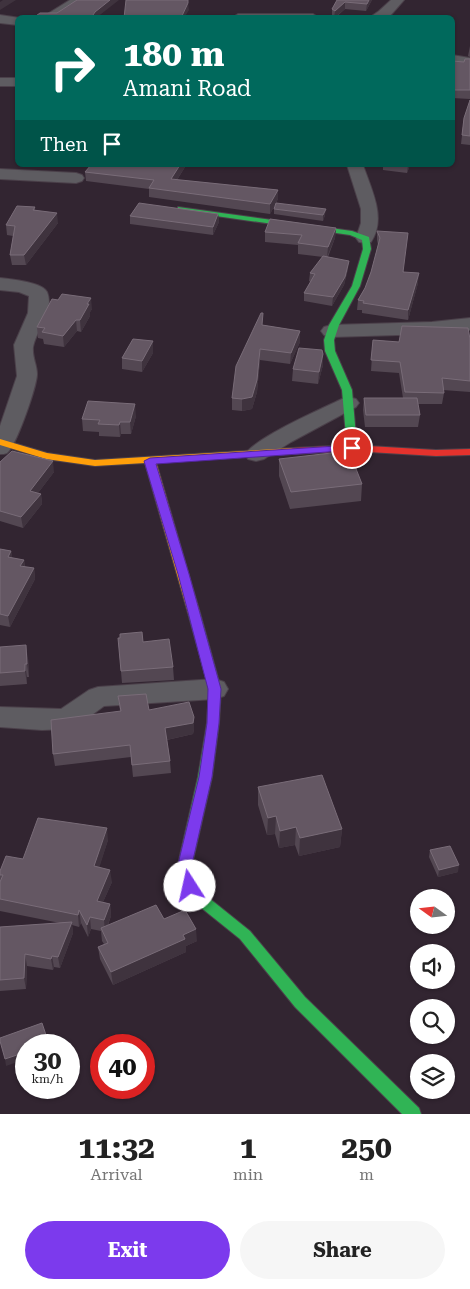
<!DOCTYPE html>
<style>
:root{--surface:#fff;--page:#f6f6f6;--text:#222;--muted:#767676;--accent:#7c3aed}
body{margin:0;font-family:"Roboto Serif",serif;background:var(--page);color:var(--text);height:100vh;display:flex;flex-direction:column;font-size:19px;white-space:nowrap}
*{box-sizing:border-box;margin:0}
p{font-size:16px;color:var(--muted)}
.icon{flex:none;width:28px;height:28px;fill:none;stroke:currentColor;stroke-width:2;stroke-linecap:round;stroke-linejoin:round}
.map{position:relative;height:1114px;overflow:hidden}
.panel{display:flex;flex-direction:column;background:var(--surface);flex:1}
.panel>*{flex:none}
.hud{position:absolute;left:15px;top:15px;width:440px;height:152px;border-radius:8px;box-shadow:0 1px 4px #0004;background:#00695c;color:#fff;overflow:hidden}
.needle{width:32px;rotate:285deg}
.buttons{position:absolute;left:410px;top:889px;display:grid;gap:10px}
.buttons a{display:grid;place-items:center;width:45px;height:45px;border-radius:50%;background:var(--surface);box-shadow:0 1px 4px #0004;font-size:25px}
.speed{position:absolute;left:15px;top:1034px;display:flex;gap:10px;font-size:25px;font-weight:700;text-align:center}
.speed>*{display:grid;place-content:center;width:65px;height:65px;border-radius:50%;background:var(--surface);box-shadow:0 1px 4px #0004;line-height:1}
.speed small{font-size:12px;font-weight:400}
.speed .limit{border:8px solid #d22;background:#fff;color:#111}
.pin{position:absolute;display:grid;place-items:center;width:42px;height:42px;color:#fff;margin:-21px;border:2px solid #fff;border-radius:50%;box-shadow:0 1px 5px #0007}
.me{position:absolute;width:55px;margin:-28px;rotate:350deg;stroke-linejoin:round;filter:drop-shadow(0 0 4px #0008)}
.turn{display:flex;align-items:center;gap:18px;height:105px;padding:0 25px;font-size:22px}
.turn .icon{width:65px;height:65px;stroke-width:2.5}
.turn b{display:block;font-size:35px;line-height:42px}
.then{display:flex;align-items:center;height:48px;padding:0 25px;background:#0003;gap:10px;font-size:19px}
.eta{display:flex;justify-content:space-evenly;align-items:center;height:85px;text-align:center}
.eta b{font-size:30px;font-weight:700;line-height:35px}
.primary-button{display:flex;gap:10px;margin-top:auto;padding:10px 25px}
.primary-button a{flex:1;height:58px;border-radius:30px;background:var(--accent);color:#fff;font-size:20px;font-weight:700;line-height:58px;text-align:center}
.primary-button a+a{background:var(--page);color:var(--text)}
.map>svg:first-child{display:block}
</style>
<div class="map">
<svg width="470" height="1114" viewBox="0 0 470 1114">
<rect width="100%" height="100%" fill="#322531"/>
<g fill="none" stroke-linecap="round" stroke-linejoin="round">
<defs>
<path id="street" d="M70,0h15l-28,18h-16z
M391,0h13l-15,17 -20,1 10,-7z
M238,14h75l6,4h-87z
M0,15l20,3h-2v7l-18,-2z
M452,55l18,3v8l-18,-3z
M0,78h18v8h-18z
M347,165h16c8,24 24,53 8,77l-6,1 -6,-1 -3,-4 5,-15v-14z
M0,169l76,4 6,2 2,3 -2,3 -6,2 -76,-4z
M0,278c10,1 42,4 47,14 8,19 -11,38 -14,55 -1,10 4,18 4,27 0,12 -21,73 -30,79 -2,1 -5,1 -7,1v-28l17,-50 -3,-31 14,-32 1,-17 -10,-4 -19,-2z
M470,318v12l-38,4 -101,3 -7,-2 -3,-4 3,-4 7,-2 101,-3z
M349,397l7,2 3,4 -3,4 -65,35 -27,17 -8,2 -8,-2 -3,-5c12,-17 76,-45 97,-55z
M215,679l9,3 4,7 -4,7 -9,3 -111,7 -27,20 -10,3 -25,1 -42,-3v-20l61,2 28,-19 9,-3z"/>
<path id="fast" d="M178,207l174,24 17,6 2,12 -11,37 -21,39 -5,15 1,11 17,39 5,58 -1,2h-8l-1,-2 -5,-58 -17,-39 -1,-11 5,-15 23,-39 11,-37 -1,-9 -12,-5 -169,-24h-3z
M194,609l6,4 21,76 -2,34 -7,54 -19,83 -1,13 4,11 8,10 46,37 55,66 114,111 2,6h-19l-107,-107 -55,-68 -46,-37 -11,-15 -5,-14 1,-13 19,-83 9,-54 2,-34 -21,-76z"/>
<path id="slow" d="M0,439l47,14 48,7 198,-12 5,3 -5,3 -137,8 44,151 -6,4 -6,-4 -43,-150 -50,3 -49,-7 -46,-14z"/>
<path id="jam" d="M352,445l84,5 34,-1v6l-34,1 -84,-5 -59,3 -5,-3 5,-3z"/>
</defs>
<use href="#street" stroke="#4b404a" stroke-width="2"/>
<use href="#fast" stroke="#4b404a" stroke-width="2"/>
<use href="#slow" stroke="#4b404a" stroke-width="2"/>
<use href="#jam" stroke="#4b404a" stroke-width="2"/>
<use href="#street" fill="#5e5c61" fill-rule="evenodd"/>
<use href="#fast" fill="#30b455" fill-rule="evenodd"/>
<use href="#slow" fill="#ff9f0a" fill-rule="evenodd"/>
<use href="#jam" fill="#e5322d" fill-rule="evenodd"/>
</g>
<path fill="#534752" d="M337,0h35l-6,11 -21,-2 -10,9h-1l-2,-2v-7z
M470,46v11l-2,-1z
M470,59v40l-18,-1v-37l12,1z
M470,100v45l-9,-1 3,-26z
M91,165h94v2l-8,13 101,10v9l-8,15 -121,-17v-8l-63,-8 -1,-9z
M383,165h27l-3,8 -24,-3z
M35,207v3l23,13 -32,42h-14l-2,-10 3,-19 -6,-1 -1,-10z
M274,209l51,6 -2,6 -49,-7z
M218,214l1,8 -6,13 -83,-11v-8z
M336,228l-1,10 -7,19 20,12 -4,16 -12,21 -28,-5v-8l7,-11 -2,-1 1,-8 13,-16 -25,-3v-9l-33,-3v-10z
M377,231l27,41 14,11 -10,37 -46,-7v-3h-5l1,-10 7,-12 6,-16 7,-27 -1,-5z
M92,309l-2,3v4l-9,16 -4,-1 -13,16 -20,-3 -1,-5 -5,-1 -1,-11z
M263,325l37,6v11l-10,22 -30,-4 -3,32 -5,17 -10,2 -10,-1v-12z
M470,339v53l-27,-2 1,3 -2,11h-24l2,11 -2,12h-53l-2,-17 1,-12h39l-4,-25 -28,-2 2,-31 26,2z
M153,353l-11,19 -20,-3v-11z
M323,354v11l-5,19 -26,-3 1,-12z
M136,416l-5,18h-10l-1,3 -21,-1v-4l-16,-1 -1,-12z
M279,459l83,25 -1,17 -71,8 -11,-33z
M0,462l54,10 -16,21 3,1 1,10 -19,24 -23,-7z
M0,549l11,2 1,7 12,2 1,7 9,1 1,11 -25,48 -10,-2z
M118,638l25,4 30,25 1,13 -52,3z
M0,647l28,11 1,19h-2v7l-27,2z
M118,696l31,14 45,7v12l-1,5 -26,6 3,21 1,12 -38,4 -2,-20 -76,9 -2,-12 67,-43z
M258,787l84,42 -2,18 -41,9 -4,-11 -16,3 -4,-14 -8,1 -9,-30z
M108,840l-9,27 13,15 -9,20 7,2 1,12 -3,9 56,-6 33,22 -11,5v6l-73,33 -13,-26 -2,-12 6,-3 -2,-3 -1,-10 -10,-2 -3,8 -7,-14 -2,4 -7,-2 1,8 -13,35 -6,-1 -1,3 -26,-4 -1,23 -26,2v-64l60,-4 -60,-12v-40l23,-12z
M430,850l28,22 -20,5 -9,-20z"/>
<path fill="#3f333e" d="M3,0h13l-16,10v-8z
M110,0h9l-23,18h-5l4,-6z
M369,0h3l-6,11 1,-7z
M345,2v7l-11,9 1,-7z
M188,3l1,7 -5,8h-3z
M180,165h5v2l-14,22v-10z
M408,165h2l-3,8z
M278,190v9l-8,15v-10z
M326,209l-1,6 -2,6v-6z
M57,213l1,10 -32,42 -2,-10z
M218,214l1,8 -6,13v-8z
M336,228l-1,10 -8,19 1,-10z
M349,261l-1,8 -4,16 -12,21 1,-9z
M419,273l-1,10 -10,37v-10z
M91,298l1,11 -2,3v4l-9,16 -1,-12 7,-16z
M76,320l1,11 -13,16 -1,-11z
M300,331v11l-10,22 1,-11z
M153,341v12l-11,19v-11z
M260,349v11l-3,32 -5,17 -10,2v-12z
M323,354v11l-5,19 1,-12z
M135,404l1,12 -5,18 -1,-12z
M120,422l1,12 -1,3 -1,-12z
M53,461l1,11 -22,29 -2,-10z
M41,494l1,10 -19,24 -2,-11z
M11,551l2,11 -5,-5z
M24,560l1,11 -5,-5z
M34,568l1,11 -25,48 -2,-11z
M26,645l2,13 1,19 -2,-13z
M25,664l2,13v7l-2,-13z
M194,717v12l-1,5 -27,6 -1,-12z
M276,816l-1,18 -8,1 1,-17z
M296,827l-1,18 -16,3 1,-17z
M107,828l1,12 -12,38 -2,-12z
M342,829l-2,18 -41,9 1,-18z
M459,865l-1,7 -20,5 1,-7z
M110,870l2,12 -14,31 -1,-12z
M110,904l1,12 -6,16 -1,-12z
M79,910l2,13 -2,4 -1,-12z
M90,917l1,12 -3,8 -1,-12z
M72,922l1,11 -13,35 -2,-11z
M196,929l1,12 -11,5v6l-73,33 -2,-13 72,-37z
M25,954l2,12 -1,23 -2,-11z
M52,956l2,11 -1,3 -2,-11z
M26,1052v7l-20,7 -1,-7z"/>
<path fill="#645763" stroke="#796c78" d="M77,0h33l-15,12 -4,6h-58l7,-5h17z
M126,0h62v3l-7,15h-57z
M337,0h32l-2,4 -22,-2 -10,9 -3,-2z
M465,59h5v31h-18v-29l12,1z
M470,100v36l-8,-1 2,-17z
M91,165h89l-9,14 107,11 -8,14 -121,-16 5,-8 -69,-8z
M139,203l79,11 -5,13 -83,-11z
M276,203l50,6 -3,6 -49,-6z
M17,206l18,1 -2,3 24,3 -33,42h-14l5,-29 -9,-1z
M270,219l66,9 -8,19 -30,-4 4,-8 -37,-3z
M377,231l31,2 -5,39 16,1 -11,37 -45,-7 1,-2 -6,-1 7,-12 6,-16 9,-34z
M323,256l26,5 -4,16 -12,20 -29,-4 11,-19 -5,-1z
M62,294l29,4 -4,6h2l-9,16h-4l-13,16 -21,-4 3,-4 -8,-1 15,-28 6,1z
M261,313h2l-1,12 38,6 -9,22 -31,-4 -3,31 -5,17 -10,2 -10,-1 4,-32z
M402,326l66,2 2,11v42l-28,-3 2,15 -39,-1 -5,-30 -29,-2 2,-20 26,2z
M133,339l20,2 -11,20 -20,-3z
M299,348l23,2 1,4 -4,18 -26,-3z
M364,398h53l3,17h-54z
M88,401l47,3 -5,18h-10l-1,3 -21,-1 2,-4 -18,-1z
M12,451l41,10 -23,30 11,3 -20,23 -21,-6v-49z
M349,451l13,33 -71,8 -12,-33z
M0,549l11,2 -3,6 16,3 -4,6 14,2 -26,48 -8,-2z
M142,632l1,10 26,-3 4,28 -52,4 -3,-33h2v-4z
M26,645l1,19h-2v7l-25,2v-26z
M146,694l3,16 40,-8 5,15 -1,6 -28,5 5,33 -38,4 -2,-20 -77,9 -2,-34 70,-9 -3,-15z
M322,775l20,54 -42,9 -4,-11 -16,4 -4,-15 -8,2 -10,-31z
M38,818l69,10 -13,38 16,4 -13,31 13,3 -6,16 -14,-3 -3,8 -8,-15 -1,5 -78,-16v-17l3,-7h-3v-4l6,-15 17,3z
M450,846l9,19 -20,5 -9,-20z
M156,905l8,14 21,-9 11,19 -13,6 2,4 -74,33 -13,-25 10,-4 -7,-15z
M72,922l-14,35 -6,-1 -1,3 -26,-5 -1,24 -24,2v-53z
M42,1023l7,21 -3,1h-20v7l-21,7 -5,-18v-3z"/>
<path fill="#7c3aed" stroke="#51269a" d="M352,445l4,1 1,2 -1,2 -200,14 33,110 32,115 -2,34 -7,54 -19,83v13l4,13 -2,5 -5,2 -5,-2 -7,-18 1,-13 20,-83 8,-54 1,-34 -30,-115 -34,-113 6,-3z"/>
</svg>
<div class="buttons">
<a><svg class="needle" viewBox="-14 -14 28 28"><path d="M0-13l5 13h-10z" fill="#e53935"/><path d="M0 13l5-13h-10z" fill="#767676"/></svg></a>
<a><svg class="icon" aria-label="sound" viewBox="0 0 24 24"><path d="M4 9h4l5-4v14l-5-4H4zM17 9q2 3 0 6"/></svg></a>
<a><svg class="icon" aria-label="search" viewBox="0 0 24 24"><circle cx="10" cy="10" r="6"/><path d="M15 15l6 6"/></svg></a>
<a><svg class="icon" aria-label="layers" viewBox="0 0 24 24"><path d="M12 4l9 5-9 5-9-5zM3 14l9 5 9-5"/></svg></a>
</div>
<div class="speed"><div>30<small>km/h</small></div><div class="limit">40</div></div>
<div class="pin" style="left:352px;top:448px;background:#d93025"><svg class="icon" aria-label="arrive" viewBox="0 0 24 24"><path d="M6 21V4h12l-3 4 3 4H6"/></svg></div>
<svg class="me" style="left:190px;top:886px" viewBox="-20 -20 40 40"><circle r="19" fill="#fff"/><path d="M0-13L10 11 0 6-10 11z" fill="#7c3aed"/></svg>
<div class="hud">
<div class="turn"><svg class="icon" aria-label="right" viewBox="0 0 24 24"><path d="M7 20v-9h11M14 6l5 5-5 5"/></svg><div><b>180 m</b>Amani Road</div></div>
<div class="then">Then<svg class="icon" aria-label="arrive" viewBox="0 0 24 24"><path d="M6 21V4h12l-3 4 3 4H6"/></svg></div>
</div>
</div>
<section class="panel">
<div class="eta">
<div><b>11:32</b><p>Arrival</p></div>
<div><b>1</b><p>min</p></div>
<div><b>250</b><p>m</p></div>
</div>
<div class="primary-button"><a>Exit</a><a>Share</a></div>
</section>
